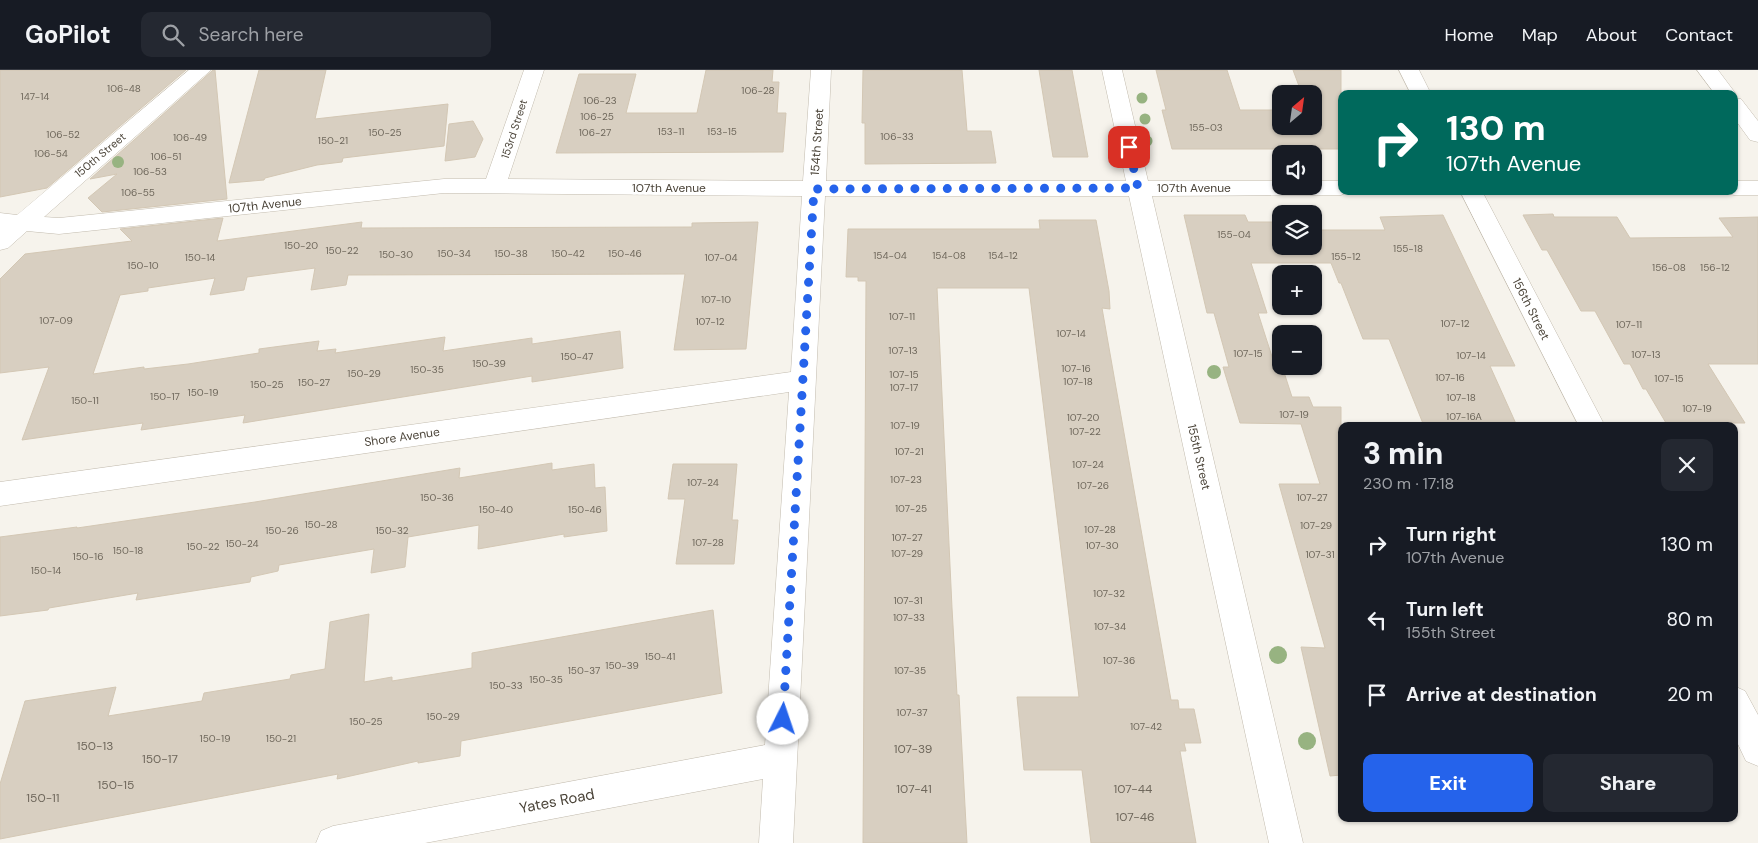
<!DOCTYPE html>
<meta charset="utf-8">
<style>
:root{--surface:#171b24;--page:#242831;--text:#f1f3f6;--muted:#9ea1a6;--line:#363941;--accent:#2563eb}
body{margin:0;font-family:"DM Sans",sans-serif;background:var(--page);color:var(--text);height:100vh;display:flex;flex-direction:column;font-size:19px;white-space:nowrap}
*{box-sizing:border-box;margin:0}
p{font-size:16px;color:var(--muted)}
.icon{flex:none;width:28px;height:28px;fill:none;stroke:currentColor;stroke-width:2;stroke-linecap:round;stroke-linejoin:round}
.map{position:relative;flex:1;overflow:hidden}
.details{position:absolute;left:1338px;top:352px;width:400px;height:400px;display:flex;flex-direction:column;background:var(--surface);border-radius:10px;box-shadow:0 1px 4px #0004}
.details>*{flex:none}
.guide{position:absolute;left:1338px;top:20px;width:400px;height:105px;border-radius:10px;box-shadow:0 1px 4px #0004;background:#00695c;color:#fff;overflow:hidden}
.needle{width:32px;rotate:29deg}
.tools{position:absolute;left:1272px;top:15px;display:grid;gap:10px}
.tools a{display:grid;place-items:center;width:50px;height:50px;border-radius:10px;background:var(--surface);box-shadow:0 1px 4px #0004;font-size:25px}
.pin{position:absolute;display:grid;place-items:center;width:42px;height:42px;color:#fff;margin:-21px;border-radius:10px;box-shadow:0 2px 8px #0006}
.me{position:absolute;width:55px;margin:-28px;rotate:4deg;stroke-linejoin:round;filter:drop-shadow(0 0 4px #0008)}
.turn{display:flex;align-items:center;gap:18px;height:105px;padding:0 25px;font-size:22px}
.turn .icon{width:65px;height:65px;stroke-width:2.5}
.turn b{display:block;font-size:35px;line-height:42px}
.round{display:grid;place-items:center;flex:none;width:52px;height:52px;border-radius:10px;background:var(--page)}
.headline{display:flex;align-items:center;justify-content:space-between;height:85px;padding:0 25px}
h1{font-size:30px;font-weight:800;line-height:38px}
.button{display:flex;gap:10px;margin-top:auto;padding:10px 25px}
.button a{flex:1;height:58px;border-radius:10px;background:var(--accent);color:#fff;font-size:20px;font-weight:800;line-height:58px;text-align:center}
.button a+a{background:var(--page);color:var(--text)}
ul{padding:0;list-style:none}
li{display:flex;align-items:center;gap:15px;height:75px;padding:0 25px}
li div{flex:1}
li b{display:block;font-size:19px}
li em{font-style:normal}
header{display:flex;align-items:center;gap:30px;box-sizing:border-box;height:70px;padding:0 25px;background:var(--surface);border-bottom:1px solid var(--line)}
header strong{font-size:24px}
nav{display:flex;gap:28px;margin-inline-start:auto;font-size:18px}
.search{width:350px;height:45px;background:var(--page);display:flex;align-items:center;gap:12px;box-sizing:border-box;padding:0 18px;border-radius:10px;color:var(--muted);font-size:19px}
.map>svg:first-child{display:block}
</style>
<header>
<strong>GoPilot</strong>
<div class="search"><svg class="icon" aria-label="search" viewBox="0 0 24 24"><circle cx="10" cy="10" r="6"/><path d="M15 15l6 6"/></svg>Search here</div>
<nav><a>Home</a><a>Map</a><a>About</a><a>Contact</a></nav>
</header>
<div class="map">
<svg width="1758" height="773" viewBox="0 0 1758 773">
<rect width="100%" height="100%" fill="#f6f3ec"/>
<path fill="#d8cfc1" stroke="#d3c7b4" d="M0,0h186l-139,118 -47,9z
M213,0h2l12,129 -125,13 -14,-14 29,-24 -27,5z
M259,0h67l-11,49 133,-15 -4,42 -101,12 -1,4 -25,3 -52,13 -1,2 -35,3z
M706,0h67l-1,12h7l-2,31h9l-3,39 -227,1 23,-79h57l-10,39h71z
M863,0h99l5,61h24l5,32 -131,1v-41h-3z
M1039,0h33l16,87h-35z
M1156,0h71l13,40h41v16h33v-32h-12l-9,-24h48v79h-169l-10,-39h4z
M473,51l10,18 -8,18 -30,4 4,-37z
M1553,144l1,3h63l13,21 103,-1 -14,-19 39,-1v147h-50l37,59h-79l-20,-34h-3l-13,-25h-6l-29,-53h-14l-34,-61h-5l-19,-35z
M1184,145h61l3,7h27l3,8h3v16h33v-16h71l-5,-13 63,-2 72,151h-25l27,60h-93l-35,-87h-26l-22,-56h-2l-8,-20h-80l16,50h-9l17,53h7l10,31h17l4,10h28v368l-11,1 -29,-129 24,1 -46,-164h41l-19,-60 -61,-1 -17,-56h6l-15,-54h-7z
M223,148l-6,23 145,-19 -1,6 331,-1v-4l66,-1 -12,127 -72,1 11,-76 -337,1 -2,10 -35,5 4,-22 -68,9 -3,13 -34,5 5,-17 -67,10v3l-28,4 -27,79 51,-7v2l44,-5 71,-11v-4l60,-8 -2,10 19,-2 -1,4 110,-16 -2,14 89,-13v6l88,-13 3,37 -91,14v-6l-289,47 2,-8 -104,15 2,-7 -121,17 27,-73 -49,6v-94l25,-25 107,-13 -12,-12z
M1039,150h57l13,71 1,18 -8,-1 69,392h7l1,9h15l7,34h-17l2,8h-6l16,92h-105l-9,-73h-58l-7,-73h62l-50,-409h-92l15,320 5,87h2l8,148h-104l3,-562h-8v-4h-12l2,-48h192z
M552,393v7l42,-6 1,24 10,-1 2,44 -43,6v-3l-86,15 1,-24 -71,12 -3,30 -34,6 3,-24 -95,16 -1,6 -27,6 -1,5 -114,18 2,-7 -89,15 -1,2 -48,6v-79l77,-10v1l178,-26 205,-34 -1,10z
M673,394h64l-5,56h6l-4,44h-58l9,-65h-17z
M713,540l9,83 -261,48 -1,15 -42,7v-2l-81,18 1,-5 -338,65v-55l25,-83 91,-14 -8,29 94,-15 2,-8 86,-14 1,-4 34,-6 5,-47 39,-8 -5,68 28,-5v4l80,-13v-15z"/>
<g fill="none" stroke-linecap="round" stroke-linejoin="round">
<defs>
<path id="street" d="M189,0h22l-167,147 15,1 385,-39h42l38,-109h20l-36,109 295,2 8,-111h20l-5,111h300l-24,-111h20l26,111h133v5h33v-5h27v10h9l-9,4 -189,1 151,647h-34l-140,-647h-304l-32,647h-34l4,-64 -338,64h-109l5,-12 12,-5 432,-81 24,-353 -789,114v-24l791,-110 11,-176 -358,-3 -385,41 -32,-3 -19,17 -8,2v-37l17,2z
M1399,0h20l12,24h-20z
M1697,0h21l18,24 -2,4 7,1 17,22v21l-8,-2 -16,-22v-24h-19z
M1734,111h24v14h-24l-8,-2 -1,-2h9z
M1460,121h22l123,235h-26z
M1734,616l11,5 13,24v51l-12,-5 -12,-25z"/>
</defs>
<use href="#street" stroke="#c2bbae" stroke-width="1"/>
<use href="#street" fill="#fff" fill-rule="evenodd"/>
</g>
<g fill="#97b381">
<circle cx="1142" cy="28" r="5.5"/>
<circle cx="1145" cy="49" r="5.5"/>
<circle cx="1147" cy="71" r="5.5"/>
<circle cx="118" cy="92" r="6"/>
<circle cx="1214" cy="302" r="7"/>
<circle cx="1278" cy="585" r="9"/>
<circle cx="1307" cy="671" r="9"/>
</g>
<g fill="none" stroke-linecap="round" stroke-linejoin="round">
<path stroke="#2563eb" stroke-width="9" stroke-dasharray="0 16.2" d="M783,649l31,-530 324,-1 -9,-41"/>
</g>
<g text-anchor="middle" stroke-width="5" stroke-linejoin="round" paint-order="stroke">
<g font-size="10" fill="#6e675b">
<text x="124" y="22">106-48</text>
<text x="758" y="24">106-28</text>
<text x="35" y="30">147-14</text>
<text x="600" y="34">106-23</text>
<text x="597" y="50">106-25</text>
<text x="1206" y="61">155-03</text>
<text x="671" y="65">153-11</text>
<text x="722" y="65">153-15</text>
<text x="385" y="66">150-25</text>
<text x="595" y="66">106-27</text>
<text x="63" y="68">106-52</text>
<text x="897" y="70">106-33</text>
<text x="190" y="71">106-49</text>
<text x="333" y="74">150-21</text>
<text x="51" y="87">106-54</text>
<text x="166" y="90">106-51</text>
<text x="150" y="105">106-53</text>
<text x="138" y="126">106-55</text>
<text x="1234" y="168">155-04</text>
<text x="301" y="179">150-20</text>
<text x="1408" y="182">155-18</text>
<text x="342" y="184">150-22</text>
<text x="454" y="187">150-34</text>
<text x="511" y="187">150-38</text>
<text x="568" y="187">150-42</text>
<text x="625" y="187">150-46</text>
<text x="396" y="188">150-30</text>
<text x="890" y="189">154-04</text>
<text x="949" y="189">154-08</text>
<text x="1003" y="189">154-12</text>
<text x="1346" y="190">155-12</text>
<text x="200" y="191">150-14</text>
<text x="721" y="191">107-04</text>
<text x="143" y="199">150-10</text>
<text x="1669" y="201">156-08</text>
<text x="1715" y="201">156-12</text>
<text x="716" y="233">107-10</text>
<text x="902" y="250">107-11</text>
<text x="56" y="254">107-09</text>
<text x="710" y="255">107-12</text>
<text x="1455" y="257">107-12</text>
<text x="1629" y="258">107-11</text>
<text x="1071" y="267">107-14</text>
<text x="903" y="284">107-13</text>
<text x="1248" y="287">107-15</text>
<text x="1646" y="288">107-13</text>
<text x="1471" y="289">107-14</text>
<text x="577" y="290">150-47</text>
<text x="489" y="297">150-39</text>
<text x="1076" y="302">107-16</text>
<text x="427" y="303">150-35</text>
<text x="364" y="307">150-29</text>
<text x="904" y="308">107-15</text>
<text x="1450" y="311">107-16</text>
<text x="1669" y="312">107-15</text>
<text x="1078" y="315">107-18</text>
<text x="314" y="316">150-27</text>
<text x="267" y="318">150-25</text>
<text x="904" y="321">107-17</text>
<text x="203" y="326">150-19</text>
<text x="165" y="330">150-17</text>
<text x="1461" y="331">107-18</text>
<text x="85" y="334">150-11</text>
<text x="1697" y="342">107-19</text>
<text x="1294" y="348">107-19</text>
<text x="1464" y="350">107-16A</text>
<text x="1083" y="351">107-20</text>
<text x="905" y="359">107-19</text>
<text x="1085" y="365">107-22</text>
<text x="909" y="385">107-21</text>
<text x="1088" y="398">107-24</text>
<text x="906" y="413">107-23</text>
<text x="703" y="416">107-24</text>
<text x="1093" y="419">107-26</text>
<text x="437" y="431">150-36</text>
<text x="1312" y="431">107-27</text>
<text x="911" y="442">107-25</text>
<text x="496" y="443">150-40</text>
<text x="585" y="443">150-46</text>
<text x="321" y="458">150-28</text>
<text x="1316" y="459">107-29</text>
<text x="1100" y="463">107-28</text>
<text x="282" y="464">150-26</text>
<text x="392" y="464">150-32</text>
<text x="907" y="471">107-27</text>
<text x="708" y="476">107-28</text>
<text x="242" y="477">150-24</text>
<text x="1102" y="479">107-30</text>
<text x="203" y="480">150-22</text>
<text x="128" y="484">150-18</text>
<text x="907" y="487">107-29</text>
<text x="1320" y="488">107-31</text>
<text x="88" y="490">150-16</text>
<text x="46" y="504">150-14</text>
<text x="1109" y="527">107-32</text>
<text x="908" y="534">107-31</text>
<text x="909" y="551">107-33</text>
<text x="1110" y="560">107-34</text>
<text x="660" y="590">150-41</text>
<text x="1119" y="594">107-36</text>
<text x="622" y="599">150-39</text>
<text x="584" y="604">150-37</text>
<text x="910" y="604">107-35</text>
<text x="546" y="613">150-35</text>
<text x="506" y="619">150-33</text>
<text x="912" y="646">107-37</text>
<text x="443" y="650">150-29</text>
<text x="366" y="655">150-25</text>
<text x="1146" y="660">107-42</text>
<text x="215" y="672">150-19</text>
<text x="281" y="672">150-21</text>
</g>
<g font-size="11" fill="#4b4439" stroke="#fff">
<text transform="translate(514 59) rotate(-72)" y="4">153rd Street</text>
<text transform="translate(100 85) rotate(-40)" y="4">150th Street</text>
</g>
<g font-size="12" fill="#4b4439" stroke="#fff">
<text transform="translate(817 72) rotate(-86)" y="4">154th Street</text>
<text x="669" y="122">107th Avenue</text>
<text x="1194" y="122">107th Avenue</text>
<text transform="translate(265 135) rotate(-6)" y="4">107th Avenue</text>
<text transform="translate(1531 239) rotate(63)" y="4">156th Street</text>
<text transform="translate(402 367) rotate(-8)" y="4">Shore Avenue</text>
<text transform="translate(1199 387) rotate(77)" y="4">155th Street</text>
</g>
<g font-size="12" fill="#6e675b">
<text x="95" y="680">150-13</text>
<text x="913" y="683">107-39</text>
<text x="160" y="693">150-17</text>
<text x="116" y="719">150-15</text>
<text x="914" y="723">107-41</text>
<text x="1133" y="723">107-44</text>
<text x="43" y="732">150-11</text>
<text x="1135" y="751">107-46</text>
</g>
<g font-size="15" fill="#4b4439" stroke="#fff">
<text transform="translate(557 731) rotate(-11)" y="5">Yates Road</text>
</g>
</g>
</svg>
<div class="tools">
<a><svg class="needle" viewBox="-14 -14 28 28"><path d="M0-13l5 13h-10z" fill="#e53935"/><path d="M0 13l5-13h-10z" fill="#9ea1a6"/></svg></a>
<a><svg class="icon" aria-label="sound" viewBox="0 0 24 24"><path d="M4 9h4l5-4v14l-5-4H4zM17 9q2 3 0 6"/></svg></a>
<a><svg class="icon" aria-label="layers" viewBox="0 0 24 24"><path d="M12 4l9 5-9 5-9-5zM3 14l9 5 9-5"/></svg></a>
<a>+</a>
<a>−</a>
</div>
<div class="pin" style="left:1129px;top:77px;background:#d93025"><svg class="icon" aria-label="arrive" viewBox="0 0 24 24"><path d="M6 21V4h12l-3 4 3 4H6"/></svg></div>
<svg class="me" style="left:783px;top:649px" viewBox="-20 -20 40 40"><circle r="19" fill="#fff"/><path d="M0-13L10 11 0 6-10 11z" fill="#2563eb"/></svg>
<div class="guide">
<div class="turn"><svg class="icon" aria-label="right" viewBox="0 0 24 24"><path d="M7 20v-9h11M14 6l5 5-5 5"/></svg><div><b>130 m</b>107th Avenue</div></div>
</div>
<section class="details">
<div class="headline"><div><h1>3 min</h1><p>230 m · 17:18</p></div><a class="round"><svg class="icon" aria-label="close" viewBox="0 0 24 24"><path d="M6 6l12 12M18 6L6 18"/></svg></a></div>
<ul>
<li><svg class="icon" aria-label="right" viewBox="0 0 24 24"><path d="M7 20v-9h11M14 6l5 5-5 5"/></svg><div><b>Turn right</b><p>107th Avenue</p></div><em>130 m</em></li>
<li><svg class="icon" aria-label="left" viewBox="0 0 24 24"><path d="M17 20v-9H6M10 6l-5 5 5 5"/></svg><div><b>Turn left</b><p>155th Street</p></div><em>80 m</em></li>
<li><svg class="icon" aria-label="arrive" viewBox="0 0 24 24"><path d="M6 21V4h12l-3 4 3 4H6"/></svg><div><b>Arrive at destination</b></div><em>20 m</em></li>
</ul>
<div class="button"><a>Exit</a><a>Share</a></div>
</section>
</div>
